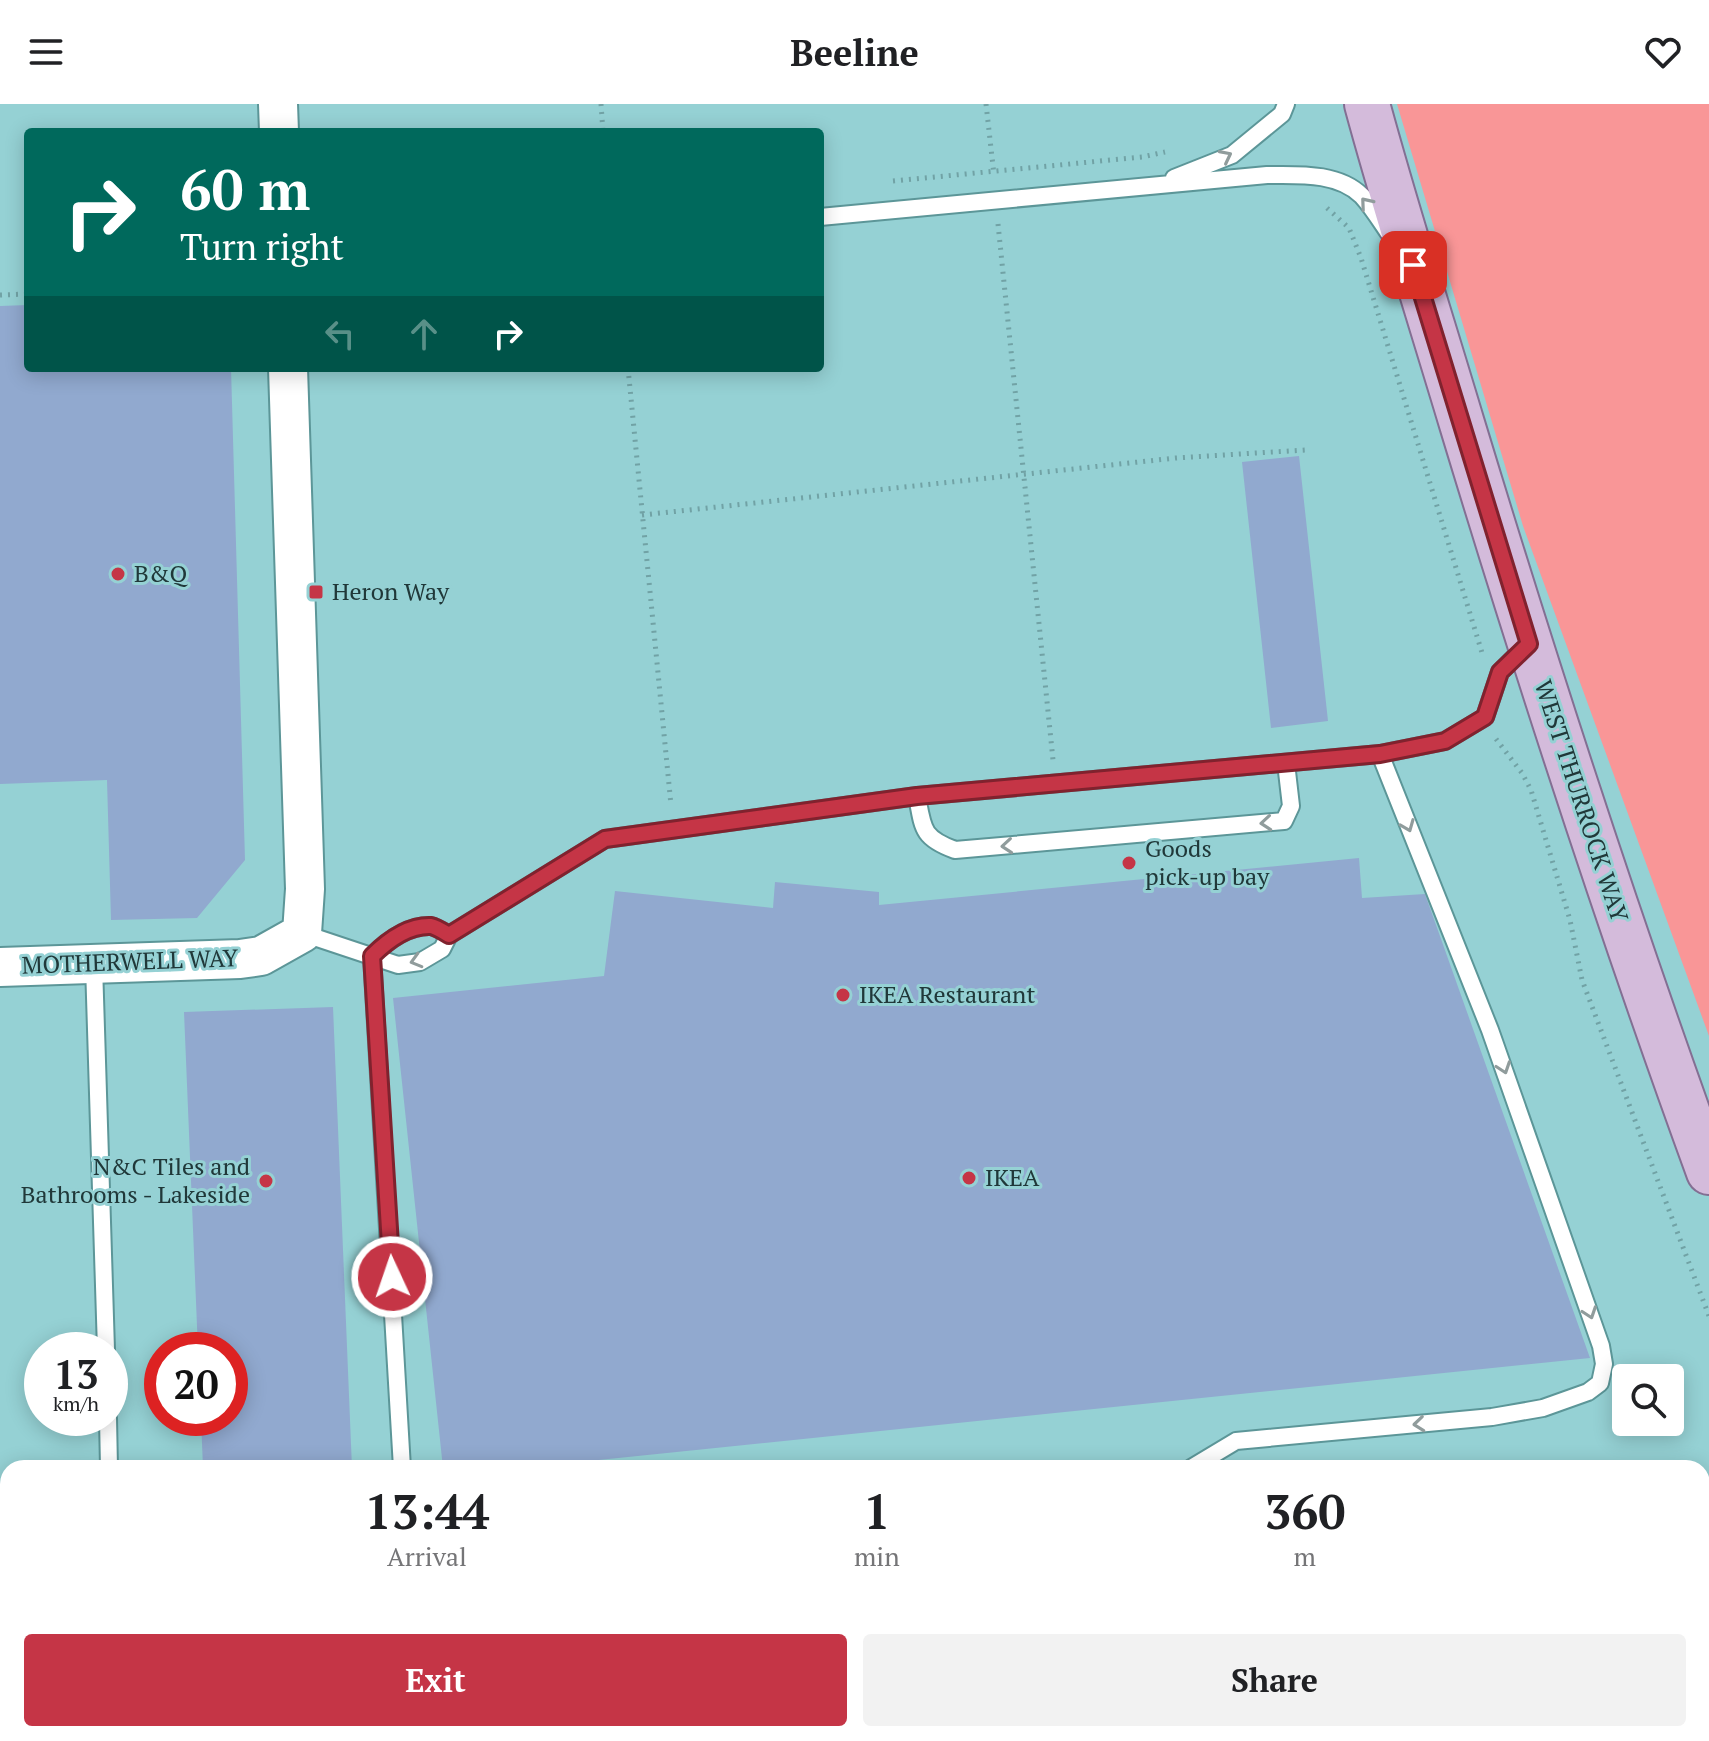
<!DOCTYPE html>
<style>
:root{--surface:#fff;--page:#f2f2f2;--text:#202124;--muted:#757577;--accent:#c53546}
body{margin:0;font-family:"PT Serif",serif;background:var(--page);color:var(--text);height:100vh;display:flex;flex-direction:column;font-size:30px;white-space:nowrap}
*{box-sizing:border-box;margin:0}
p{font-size:26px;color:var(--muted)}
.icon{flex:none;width:44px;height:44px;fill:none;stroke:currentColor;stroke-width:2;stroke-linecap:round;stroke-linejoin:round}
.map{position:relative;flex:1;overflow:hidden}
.sheet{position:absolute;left:0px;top:1356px;width:1710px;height:282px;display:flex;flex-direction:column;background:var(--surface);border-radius:24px 24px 0 0;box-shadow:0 4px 20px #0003}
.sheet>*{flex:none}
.top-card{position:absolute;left:24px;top:24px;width:800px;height:244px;border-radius:8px;box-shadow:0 4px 20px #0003;background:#00695c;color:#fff;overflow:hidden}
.buttons{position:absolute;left:1612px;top:1260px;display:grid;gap:16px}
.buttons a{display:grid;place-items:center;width:72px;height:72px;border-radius:8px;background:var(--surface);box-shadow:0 4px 20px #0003;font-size:40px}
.speed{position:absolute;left:24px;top:1228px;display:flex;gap:16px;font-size:40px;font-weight:700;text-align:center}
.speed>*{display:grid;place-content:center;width:104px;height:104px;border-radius:50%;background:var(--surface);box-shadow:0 4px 20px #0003;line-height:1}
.speed small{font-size:20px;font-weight:400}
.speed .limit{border:12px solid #d22;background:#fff;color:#111}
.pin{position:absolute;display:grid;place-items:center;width:68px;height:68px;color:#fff;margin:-34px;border-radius:16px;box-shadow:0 4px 12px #0006}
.me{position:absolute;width:88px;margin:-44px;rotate:357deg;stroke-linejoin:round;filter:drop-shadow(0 0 6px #0008)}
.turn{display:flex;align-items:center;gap:28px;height:168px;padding:0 24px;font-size:36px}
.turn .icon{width:104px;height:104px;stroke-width:2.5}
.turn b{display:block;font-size:56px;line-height:68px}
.lanes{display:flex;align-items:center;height:76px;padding:0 24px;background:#0003;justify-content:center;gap:40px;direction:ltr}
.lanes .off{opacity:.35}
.eta{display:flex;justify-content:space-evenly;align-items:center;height:136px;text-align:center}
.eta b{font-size:48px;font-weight:700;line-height:56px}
.primary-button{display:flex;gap:16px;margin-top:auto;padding:16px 24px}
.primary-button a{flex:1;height:92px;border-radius:8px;background:var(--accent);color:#fff;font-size:32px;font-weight:700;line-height:92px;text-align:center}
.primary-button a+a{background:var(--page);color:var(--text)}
header{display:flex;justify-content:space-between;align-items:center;height:104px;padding:0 24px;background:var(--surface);font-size:36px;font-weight:700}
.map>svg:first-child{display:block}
</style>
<header><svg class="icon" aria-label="menu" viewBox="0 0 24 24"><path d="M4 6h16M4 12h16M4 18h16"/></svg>Beeline<svg class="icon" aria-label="heart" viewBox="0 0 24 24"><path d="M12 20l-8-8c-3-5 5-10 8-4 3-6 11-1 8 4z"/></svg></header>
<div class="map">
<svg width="1709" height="1637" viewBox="0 0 1709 1637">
<rect width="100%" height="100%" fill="#95d1d4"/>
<path fill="#f99697" d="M1397,0h312v932l-186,-510z
M1702,1470l7,23v144h-105l-1,-7h99z
M224,1630h1312l1,7h-1368z"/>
<path fill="#91a9cf" d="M28,201v63h203l14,492 -48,58 -86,2 -4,-140 -107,4v-478z
M1299,352l29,265 -57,7 -29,-266z
M1359,754l3,40 63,-4 165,464 -1069,110h-78l-50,-470 211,-22 11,-85 158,17 2,-26 104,10v13z
M333,903l19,461h-149l-2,-50h29v-68h-32l-14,-338z"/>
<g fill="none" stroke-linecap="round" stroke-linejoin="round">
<defs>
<path id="service" d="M1174,74l58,-23 50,-41 4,-10
M820,113l447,-42c31,0 71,-3 95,21 10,11 18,24 26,36
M917,692c6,33 5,42 38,54l329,-29 7,-15 -5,-43
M302,829l96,32 22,-3 22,-13 7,-14 156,-96 312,-43 463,-42 65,-13 40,-24 15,-45 27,-27
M94,861l12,385
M108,1314l1,50
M402,1364l-30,-512c15,-15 35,-31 59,-30 5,1 13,6 18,9
M1191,1364l45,-27 256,-24 51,-9 45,-16 12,-9 4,-19 -3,-18 -111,-316 -110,-276"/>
<path id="minor" d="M1562,1630l1,7"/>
<path id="tertiary" d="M278,0l1,28
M0,863l240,-8 21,-3 41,-23 3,-44 -17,-521"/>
<path id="primary" d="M1367,0c29,107 63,213 95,320 76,251 157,501 247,748"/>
</defs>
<use href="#service" stroke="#5c9698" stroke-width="20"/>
<use href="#minor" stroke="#5c9698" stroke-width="34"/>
<use href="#tertiary" stroke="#5c9698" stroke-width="42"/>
<use href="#primary" stroke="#836f93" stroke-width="48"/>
<path stroke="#71a2a5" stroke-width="5" stroke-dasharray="2 6" stroke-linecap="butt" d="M601,0l2,28
M986,0l8,71
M893,77l249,-24 23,-5
M1327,104l22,20 12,30 122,398
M998,120l55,536
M0,191l28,-1
M628,264l43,437
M642,411l534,-57 129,-8
M1496,635l26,34 9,17 39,130 12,60 127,336
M861,1630l1,7
M456,1637l33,-7"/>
<use href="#service" stroke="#fff" stroke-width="16"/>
<use href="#minor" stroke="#fff" stroke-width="30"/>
<use href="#tertiary" stroke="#fff" stroke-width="38"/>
<use href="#primary" stroke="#d4bbdb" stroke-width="44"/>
</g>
<defs><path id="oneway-chevron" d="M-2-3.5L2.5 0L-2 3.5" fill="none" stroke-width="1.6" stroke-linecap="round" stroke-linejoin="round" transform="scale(2)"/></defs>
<g stroke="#909c9c">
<use href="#oneway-chevron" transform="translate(1226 52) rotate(-27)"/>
<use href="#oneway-chevron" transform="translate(1366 99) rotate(-130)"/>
<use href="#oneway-chevron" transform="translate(1266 719) rotate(175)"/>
<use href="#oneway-chevron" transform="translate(1408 722) rotate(68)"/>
<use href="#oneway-chevron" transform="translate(1007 742) rotate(175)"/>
<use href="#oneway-chevron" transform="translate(416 857) rotate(164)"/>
<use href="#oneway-chevron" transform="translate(1504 964) rotate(71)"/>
<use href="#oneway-chevron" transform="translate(1590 1209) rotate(71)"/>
<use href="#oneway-chevron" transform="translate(1419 1320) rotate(174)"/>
</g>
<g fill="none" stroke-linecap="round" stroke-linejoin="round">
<defs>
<path id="route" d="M392,1173l-20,-321c15,-15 35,-31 59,-30 5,1 13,6 18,9l156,-96 312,-43 463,-42 65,-13 40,-24 15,-45 29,-28 -116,-379"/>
</defs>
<use href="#route" stroke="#80222e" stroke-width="20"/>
<use href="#route" stroke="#c53546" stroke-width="14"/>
</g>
<g fill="#c53546" stroke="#95d1d4" stroke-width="3">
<circle cx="118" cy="470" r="8"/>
<rect x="308" y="480" width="16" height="16" rx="4"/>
<circle cx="1129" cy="759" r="8"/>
<circle cx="843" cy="891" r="8"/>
<circle cx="969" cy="1074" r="8"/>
<circle cx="266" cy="1077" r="8"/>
</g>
<g text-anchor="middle" stroke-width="6" stroke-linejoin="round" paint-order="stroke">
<g font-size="24" fill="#203839" stroke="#95d1d4" text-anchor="start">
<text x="134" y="478">B&amp;Q</text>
<text x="332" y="496">Heron Way</text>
<text x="1145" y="753">Goods<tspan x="1145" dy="28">pick-up bay</tspan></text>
<text x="859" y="899">IKEA Restaurant</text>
<text x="250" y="1071" text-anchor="end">N&amp;C Tiles and<tspan x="250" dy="28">Bathrooms - Lakeside</tspan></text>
<text x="985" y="1082">IKEA</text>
</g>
<g font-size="24" fill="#203839" stroke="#95d1d4">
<text transform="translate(1581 697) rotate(72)" y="8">WEST THURROCK WAY</text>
<text transform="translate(130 858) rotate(-2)" y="8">MOTHERWELL WAY</text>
</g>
</g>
</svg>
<div class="buttons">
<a><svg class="icon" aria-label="search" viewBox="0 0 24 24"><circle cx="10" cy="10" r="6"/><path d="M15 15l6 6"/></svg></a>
</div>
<div class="speed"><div>13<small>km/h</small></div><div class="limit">20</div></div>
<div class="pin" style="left:1413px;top:161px;background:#d93025"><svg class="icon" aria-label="arrive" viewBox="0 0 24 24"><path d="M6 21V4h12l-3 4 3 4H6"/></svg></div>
<svg class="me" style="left:392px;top:1173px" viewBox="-20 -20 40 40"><circle r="17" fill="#c53546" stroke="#fff" stroke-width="3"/><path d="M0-11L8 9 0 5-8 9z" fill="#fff"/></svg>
<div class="top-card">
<div class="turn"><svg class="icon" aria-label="right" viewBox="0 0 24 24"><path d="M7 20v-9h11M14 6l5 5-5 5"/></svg><div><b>60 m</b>Turn right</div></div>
<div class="lanes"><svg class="icon off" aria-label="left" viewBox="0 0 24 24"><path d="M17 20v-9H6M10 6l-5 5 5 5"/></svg><svg class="icon off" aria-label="ahead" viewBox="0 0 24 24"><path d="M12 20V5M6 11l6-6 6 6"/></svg><svg class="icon" aria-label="right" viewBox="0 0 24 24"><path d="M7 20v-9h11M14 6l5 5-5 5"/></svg></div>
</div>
<section class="sheet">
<div class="eta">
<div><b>13:44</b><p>Arrival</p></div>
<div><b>1</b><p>min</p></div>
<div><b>360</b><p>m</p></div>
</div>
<div class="primary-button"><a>Exit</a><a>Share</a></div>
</section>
</div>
